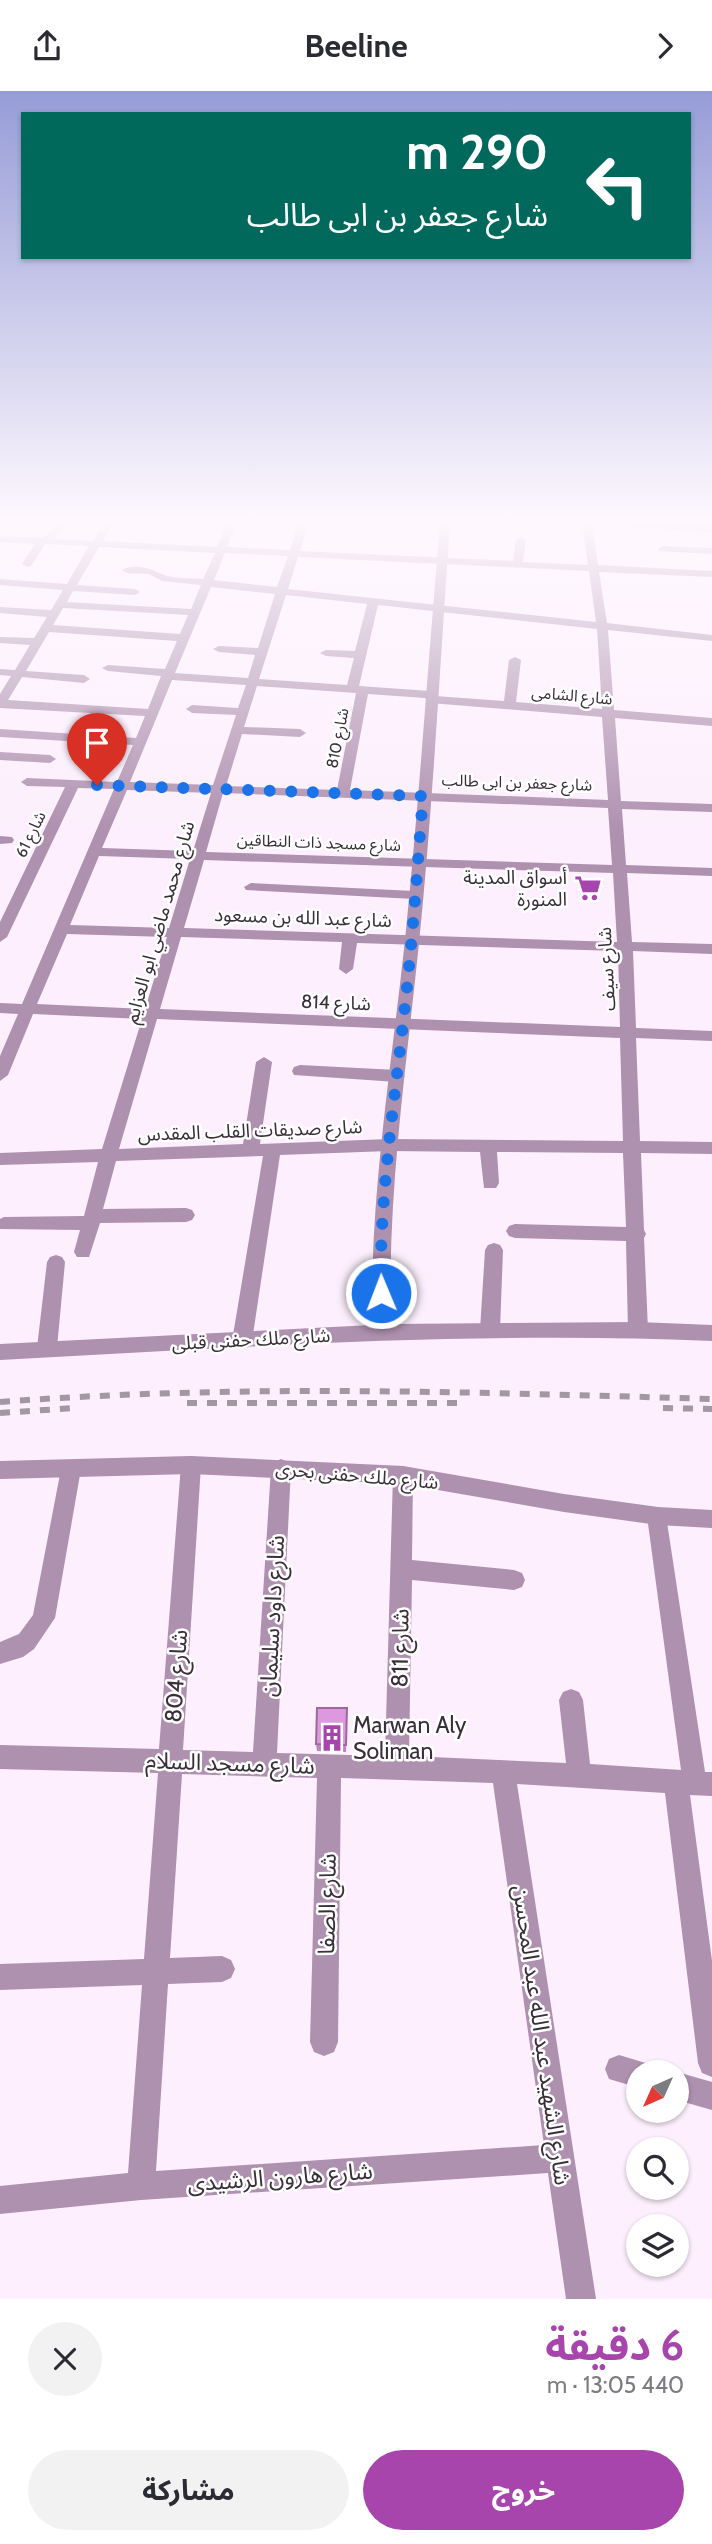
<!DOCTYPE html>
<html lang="ar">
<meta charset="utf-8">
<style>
:root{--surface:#fff;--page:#f2f2f3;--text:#2b2b33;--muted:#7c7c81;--accent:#a745ac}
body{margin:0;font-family:Cabin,"Noto Sans Arabic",sans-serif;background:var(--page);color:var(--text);direction:rtl;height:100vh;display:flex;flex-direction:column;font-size:26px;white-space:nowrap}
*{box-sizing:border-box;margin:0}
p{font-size:23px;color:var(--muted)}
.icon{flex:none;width:38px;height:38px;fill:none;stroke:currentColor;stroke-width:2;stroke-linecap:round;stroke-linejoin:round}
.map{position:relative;height:2208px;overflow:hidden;direction:ltr}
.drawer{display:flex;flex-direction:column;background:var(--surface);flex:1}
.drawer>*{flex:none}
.top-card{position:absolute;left:21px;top:21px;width:670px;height:147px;border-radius:0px;box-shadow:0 2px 5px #0004;direction:rtl;background:#00695c;color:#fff;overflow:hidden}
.needle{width:46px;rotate:225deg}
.tools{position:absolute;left:626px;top:1969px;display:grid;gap:14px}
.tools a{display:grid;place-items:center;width:63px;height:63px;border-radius:50%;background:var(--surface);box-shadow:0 2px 5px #0004;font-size:35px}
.pin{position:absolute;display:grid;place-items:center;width:60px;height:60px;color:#fff;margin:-72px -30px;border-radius:50% 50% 50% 0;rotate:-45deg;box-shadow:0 0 7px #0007}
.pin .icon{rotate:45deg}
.me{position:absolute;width:77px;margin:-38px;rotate:359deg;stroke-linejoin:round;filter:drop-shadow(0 0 5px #0008)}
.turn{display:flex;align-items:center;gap:24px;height:147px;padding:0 28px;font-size:32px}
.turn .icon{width:91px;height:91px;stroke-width:2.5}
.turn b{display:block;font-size:49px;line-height:60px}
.round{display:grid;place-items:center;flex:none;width:74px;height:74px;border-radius:37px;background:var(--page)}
.head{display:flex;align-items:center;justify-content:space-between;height:119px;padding:0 28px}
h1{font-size:42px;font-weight:700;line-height:52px;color:var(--accent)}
.primary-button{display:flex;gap:14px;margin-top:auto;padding:14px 28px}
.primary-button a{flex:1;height:80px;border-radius:42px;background:var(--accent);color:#fff;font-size:28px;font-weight:700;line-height:80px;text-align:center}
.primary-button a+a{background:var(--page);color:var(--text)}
header{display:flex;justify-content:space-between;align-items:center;height:91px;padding:0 28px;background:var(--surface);font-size:32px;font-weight:700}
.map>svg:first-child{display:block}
</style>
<header><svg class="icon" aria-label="forward" viewBox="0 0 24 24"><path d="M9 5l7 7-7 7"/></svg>Beeline<svg class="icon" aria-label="share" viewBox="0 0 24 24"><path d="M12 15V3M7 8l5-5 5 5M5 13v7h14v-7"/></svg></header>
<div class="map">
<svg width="712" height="2208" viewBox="0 0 712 2208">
<rect width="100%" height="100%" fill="#fdeffd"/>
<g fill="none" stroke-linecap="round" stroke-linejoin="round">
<path fill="#ae90af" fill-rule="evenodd" d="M0,433h6l-6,4z
M55,433h10l-11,15 39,2 10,-17h10l-10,17 114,6 10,-23h10l-10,23 63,3 8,-26h10l-8,27 213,10 3,-21 5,-3 5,3 -3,22 65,3 -6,-41h10l6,41 114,6v6l-113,-5 8,51 105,12v6l-104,-11 6,80 98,8v8l-97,-8 6,83 91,3v8l-90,-3 4,56 86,3v8l-85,-3 5,69 80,2v10l-79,-3 3,77 76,3v10l-76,-3 4,103 72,1v12l-71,-1 3,77 2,4 -2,4 4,92 -3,5 -7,3 -7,-3 -3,-5 -2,-89 -111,-3 -6,-2 -3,-5 3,-5 6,-2 111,3 -3,-74 -126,-1 2,31 -3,5h-12l-4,-36 -91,-1 -109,4 -28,186 -3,6 -7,2 -7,-2 -3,-6 31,-185 -147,5 -13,48 83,-1 6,2 3,5 -3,5 -6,2 -86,1 -11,34h-12l-3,-5 6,-22 -80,-1v-10l4,-2 80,-1 14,-54 -98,3v-12l102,-4 40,-130 -109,-5 -25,61 -8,6v-25l18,-42 -18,-1v-10l22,1 92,-215 -36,-1 -71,149 -7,5v-20l65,-135 -38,-1 -6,-4 6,-4 90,4 16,-37 -133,-8v-8l136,9 9,-22 -145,-8v-14l11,-18 -11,-1v-6l15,1 15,-25 -30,-2v-6l34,1 13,-21 -47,-4v-6l51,3 12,-20 -63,-5v-6l67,5 22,-38 -44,-2 -14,22 -4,1 -5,-3 13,-20 -35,-2v-6l44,2zM99,456l116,6 -12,26c-11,-1 -28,0 -39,-4 -12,-6 -30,-13 -42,-5l5,3 22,1 13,7 39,4 -10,24 -124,-7 6,-11 62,4 5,-3 -5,-3 -58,-4zM225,462l63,3 -11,31 -63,-7zM298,466l291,14 7,51 -308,-33zM211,496l64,7 -17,54 -39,-2 -6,3 6,3 36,3 -7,23 -73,-5zM286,504l81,9 -12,47 -29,-1 -6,3 6,3 28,2 -7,27 -88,-6zM378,514l219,24 5,80 -86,-7 5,-42 -6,-3 -6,3 -5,41 -69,-5 -5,-5 -71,-5zM63,517l125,7 -8,19 -127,-9zM49,541l128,9 -12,28 -57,-4 -6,3 6,3 53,5 -13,33 -140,-9 14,-23 62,6 6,-4 -6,-4 -58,-4zM172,589l74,5 -8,23 -46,-3 -6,4 6,4 44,2 -23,70 -83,-3zM257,595l99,7 -19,97 -111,-4 16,-52 58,3 6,-4 -6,-4 -56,-2zM368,603l57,4 5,5 172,14 6,83 -258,-10zM127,699l84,3 -18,58 -91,-3zM223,702l385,15 4,57 -406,-13zM99,765l91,3 -21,69 -99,-3zM204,769l409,13 4,69 -433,-14zM67,843l100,3 -22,72 -108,-5zM181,846l161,5 -3,27 7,5 7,-5 4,-26 261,8 2,76 -460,-18zM157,928l463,19 3,103 -234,-2 -129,5 12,-82 -8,-5 -8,5 -13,82 -124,5z
M622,433l90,2v6l-85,-5z
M663,455l49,2v6l-53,-3 -1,-2z
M0,661l50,3 6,4 -6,4 -50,-3z
M0,745l12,1 2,3 -2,3 -12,1z
M251,792l163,8 7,4 -7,4 -168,-9 -2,-3z
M300,974l97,5 8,6 -8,6 -103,-7 -2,-4 2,-4z
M494,1152l6,2 3,5 -3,80 -3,5 -7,3 -7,-3 -3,-5 5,-80 3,-5z
M56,1164l6,2 3,5 -8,86 -3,6 -7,2 -7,-2 -3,-6 10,-86 3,-5z
M191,1365l7,3 3,6 -18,285 70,2 18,-284 3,-6 7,-3 7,3 3,6 -14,285 108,3 8,-281 3,-6 7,-3 7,3 3,6 -1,85 102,10 8,3 3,7 -3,7 -8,3 -102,-10 -3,176 157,7 -7,-63 4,-8 8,-3 8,3 4,8 7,64 91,6 -34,-254 4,-7 7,-2 7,2 40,263h7v24l-22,-1 22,166v116l-10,-4 -4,-10 -33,-270 -148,-9 79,515h-30l-18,-126 -407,27 -141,14v-28l128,-13 14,-188 -142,5v-26l144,-5 14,-186 -158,-4v-24l159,4 22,-284 3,-6zM182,1683l135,4 -7,264 4,10 10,4 10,-4 4,-10 3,-264 152,5 51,362 -388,26 12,-187 54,-2 9,-4 4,-9 -4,-9 -9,-4 -52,2z
M71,1369l7,3 3,6 -26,149 -21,31 -11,8 -23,7v-22l19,-8 14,-19 28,-146 3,-6z
M619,1964l30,9 3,8h-13v16l-30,-9 -4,-10 4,-10z
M677,1981l35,10v28l-35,-10z"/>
<path fill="#ae90af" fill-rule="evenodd" d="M440,433h10c-10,139 -17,280 -31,419 -13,127 -32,253 -28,381l247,-2 74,3v16c-238,-10 -475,6 -712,19v-16l372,-19c-2,-131 19,-255 33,-385 14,-138 23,-277 35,-416z
M191,1365l212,10 161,28 94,13 54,3v18l-54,-3 -94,-13 -161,-28 -212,-10 -191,5v-18z"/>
<path stroke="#a297a2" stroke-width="6" stroke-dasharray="10 10" stroke-linecap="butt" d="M0,1311c237,-18 474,-10 712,-3
M187,1312h280
M663,1317l49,1
M0,1322l75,-5"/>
</g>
<path fill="#be83c1" d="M347,1617l-1,44 -29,-1 -1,-7z"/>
<path fill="#dd98e0" stroke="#9b6a9d" stroke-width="2" d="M317,1617h30l-1,37 -30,-1z"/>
<linearGradient id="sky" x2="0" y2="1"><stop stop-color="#969cd7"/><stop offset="0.58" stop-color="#fef8fe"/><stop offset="1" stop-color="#fef8fe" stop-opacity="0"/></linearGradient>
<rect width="712" height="742" fill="url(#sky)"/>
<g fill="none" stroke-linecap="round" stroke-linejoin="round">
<path stroke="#1a73e8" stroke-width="12" stroke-dasharray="0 21.6" d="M97,694l326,11c-6,76 -11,152 -20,227 -10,90 -24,180 -22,270"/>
</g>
<defs>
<symbol id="supermarket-bare" viewBox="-9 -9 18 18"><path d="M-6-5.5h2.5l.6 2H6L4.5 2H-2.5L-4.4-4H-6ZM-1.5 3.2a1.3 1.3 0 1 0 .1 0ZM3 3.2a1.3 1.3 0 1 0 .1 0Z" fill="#a745ac" stroke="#fff" stroke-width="2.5" paint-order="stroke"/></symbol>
<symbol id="building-bare" viewBox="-9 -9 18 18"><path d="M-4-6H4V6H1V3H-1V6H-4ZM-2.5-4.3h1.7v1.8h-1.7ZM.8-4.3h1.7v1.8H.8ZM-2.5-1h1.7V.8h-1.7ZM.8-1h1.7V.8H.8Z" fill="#a745ac" stroke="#fff" stroke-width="2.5" paint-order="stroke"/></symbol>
</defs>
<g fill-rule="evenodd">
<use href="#supermarket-bare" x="569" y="778" width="38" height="38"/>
<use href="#building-bare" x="313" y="1628" width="38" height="38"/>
</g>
<g text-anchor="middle" stroke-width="5" stroke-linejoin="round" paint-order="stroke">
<g font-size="16" fill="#382f38" stroke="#fff">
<text transform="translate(572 604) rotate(5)" y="6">شارع الشامى</text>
<text transform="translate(337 647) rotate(-79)" y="6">شارع 810</text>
<text transform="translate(517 691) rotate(2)" y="6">شارع جعفر بن ابى طالب</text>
<text transform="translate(30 743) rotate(-64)" y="6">شارع 61</text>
<text transform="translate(319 751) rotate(2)" y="6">شارع مسجد ذات النطاقين</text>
</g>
<g font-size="19" fill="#382f38" stroke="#fff" text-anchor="end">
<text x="567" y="793">أسواق المدينة<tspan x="567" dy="22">المنورة</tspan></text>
</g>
<g font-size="19" fill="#382f38" stroke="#fff">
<text transform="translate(303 826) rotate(2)" y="7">شارع عبد الله بن مسعود</text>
<text transform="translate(159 831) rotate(-74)" y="7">شارع محمد ماضي ابو العزايم</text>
<text transform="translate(606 878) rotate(-93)" y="7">شارع سيف</text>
<text transform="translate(336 911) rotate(2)" y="7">شارع 814</text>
<text transform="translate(250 1039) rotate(-2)" y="7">شارع صديقات القلب المقدس</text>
<text transform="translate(251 1248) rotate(-3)" y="7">شارع ملك حفنى قبلى</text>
<text transform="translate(357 1384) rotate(5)" y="7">شارع ملك حفنى بحرى</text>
</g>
<g font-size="23" fill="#382f38" stroke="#fff">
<text transform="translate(272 1525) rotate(-87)" y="8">شارع داود سليمان</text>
<text transform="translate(400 1557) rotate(-89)" y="8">شارع 811</text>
<text transform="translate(176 1585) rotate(-86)" y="8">شارع 804</text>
<text transform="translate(230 1672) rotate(2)" y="8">شارع مسجد السلام</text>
<text transform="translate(327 1813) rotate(-89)" y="8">شارع الصفا</text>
<text transform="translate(542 1944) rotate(82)" y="8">شارع الشهيد عبد الله عبد المحسن</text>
<text transform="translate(280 2086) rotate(-4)" y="8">شارع هارون الرشيدى</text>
</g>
<g font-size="23" fill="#382f38" stroke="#fff" text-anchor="start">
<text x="353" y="1642">Marwan Aly<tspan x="353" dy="26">Soliman</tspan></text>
</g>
</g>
</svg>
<div class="tools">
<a><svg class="needle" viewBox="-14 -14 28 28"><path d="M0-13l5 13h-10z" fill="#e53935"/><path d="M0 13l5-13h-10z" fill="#7c7c81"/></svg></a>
<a><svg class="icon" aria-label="search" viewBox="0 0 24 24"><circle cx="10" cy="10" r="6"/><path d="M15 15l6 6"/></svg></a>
<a><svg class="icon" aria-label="layers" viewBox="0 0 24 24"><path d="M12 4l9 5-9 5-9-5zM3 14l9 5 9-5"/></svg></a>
</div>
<div class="pin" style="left:97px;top:694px;background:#d93025"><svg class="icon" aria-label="arrive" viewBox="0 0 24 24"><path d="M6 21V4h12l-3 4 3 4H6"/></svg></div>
<svg class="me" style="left:381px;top:1202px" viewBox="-20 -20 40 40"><circle r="17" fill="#1a73e8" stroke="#fff" stroke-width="3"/><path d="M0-11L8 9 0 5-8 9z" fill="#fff"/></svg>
<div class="top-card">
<div class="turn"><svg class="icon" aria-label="left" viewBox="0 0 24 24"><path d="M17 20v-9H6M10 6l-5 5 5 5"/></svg><div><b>290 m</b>شارع جعفر بن ابى طالب</div></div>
</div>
</div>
<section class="drawer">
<div class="head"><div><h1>6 دقيقة</h1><p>440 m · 13:05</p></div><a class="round"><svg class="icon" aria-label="close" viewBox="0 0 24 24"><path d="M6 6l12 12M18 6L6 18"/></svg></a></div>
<div class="primary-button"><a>خروج</a><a>مشاركة</a></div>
</section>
